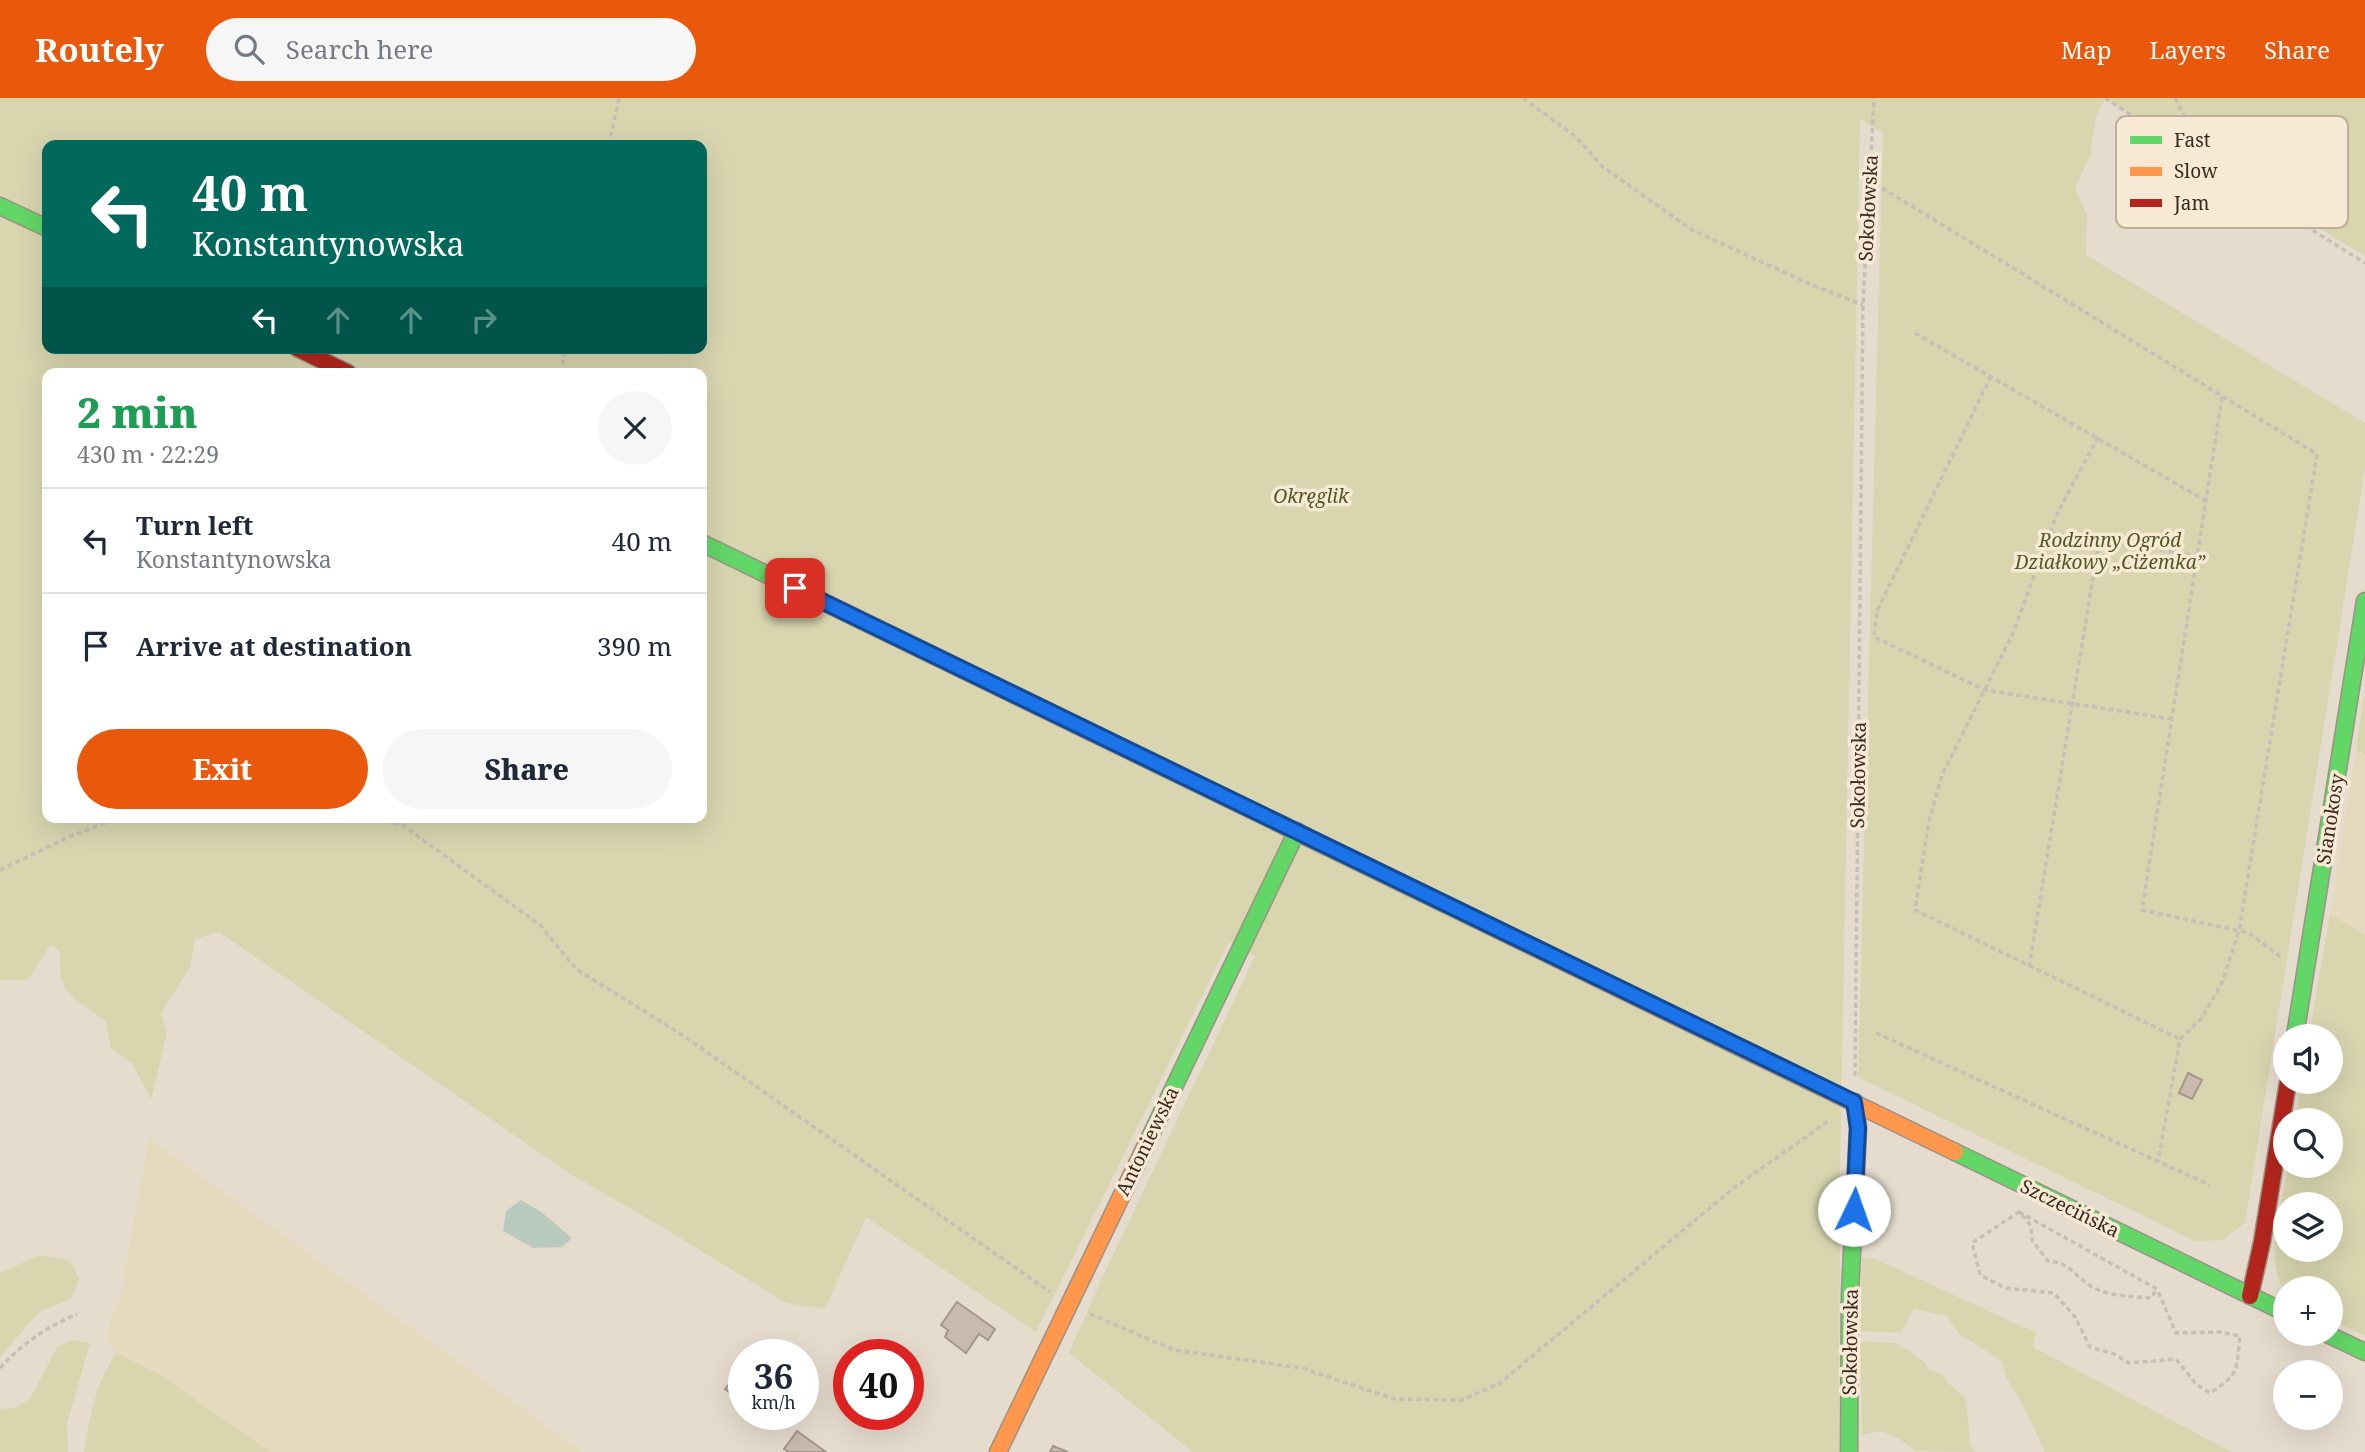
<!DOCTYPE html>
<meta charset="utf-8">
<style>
:root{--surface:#fff;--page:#f6f6f7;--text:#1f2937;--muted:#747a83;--line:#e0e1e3;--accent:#ea580c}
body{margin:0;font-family:"Noto Serif",serif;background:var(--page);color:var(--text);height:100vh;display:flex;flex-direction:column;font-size:26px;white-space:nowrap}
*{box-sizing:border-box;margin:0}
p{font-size:23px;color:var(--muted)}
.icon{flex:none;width:38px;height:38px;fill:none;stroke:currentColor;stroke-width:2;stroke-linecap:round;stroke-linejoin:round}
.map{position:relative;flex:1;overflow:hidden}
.panel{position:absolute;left:42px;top:270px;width:665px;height:455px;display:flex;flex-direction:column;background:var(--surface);border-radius:14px;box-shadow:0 7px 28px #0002}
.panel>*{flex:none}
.banner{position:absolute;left:42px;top:42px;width:665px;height:214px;border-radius:14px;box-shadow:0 7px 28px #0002;background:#00695c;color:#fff;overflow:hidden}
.tools{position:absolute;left:2273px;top:926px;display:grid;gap:14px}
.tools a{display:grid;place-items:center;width:70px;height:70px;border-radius:50%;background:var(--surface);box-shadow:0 7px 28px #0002;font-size:35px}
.speed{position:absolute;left:728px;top:1241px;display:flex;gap:14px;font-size:35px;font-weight:700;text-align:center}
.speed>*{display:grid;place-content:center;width:91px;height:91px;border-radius:50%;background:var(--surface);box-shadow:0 7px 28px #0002;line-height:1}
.speed small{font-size:18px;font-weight:400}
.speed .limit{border:10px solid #d22;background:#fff;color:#111}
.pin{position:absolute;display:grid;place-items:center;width:60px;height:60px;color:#fff;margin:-30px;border-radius:14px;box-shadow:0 4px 10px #0006}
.me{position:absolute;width:77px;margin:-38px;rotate:3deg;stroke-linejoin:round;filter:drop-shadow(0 0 5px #0008)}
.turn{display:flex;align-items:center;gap:24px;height:147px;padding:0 35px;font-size:32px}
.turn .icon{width:91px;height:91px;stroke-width:2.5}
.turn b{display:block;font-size:49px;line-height:60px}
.lanes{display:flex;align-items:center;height:66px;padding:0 35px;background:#0003;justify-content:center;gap:35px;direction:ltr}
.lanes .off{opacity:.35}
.round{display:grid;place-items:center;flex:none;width:74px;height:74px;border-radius:37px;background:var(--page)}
.overview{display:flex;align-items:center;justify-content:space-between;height:119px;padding:0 35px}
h1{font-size:42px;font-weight:800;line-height:52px;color:#1e9e55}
.primary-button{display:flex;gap:14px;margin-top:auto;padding:14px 35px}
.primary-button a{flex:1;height:80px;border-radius:42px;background:var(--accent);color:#fff;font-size:28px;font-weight:800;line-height:80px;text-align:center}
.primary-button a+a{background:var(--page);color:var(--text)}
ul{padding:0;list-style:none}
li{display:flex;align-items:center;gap:21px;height:105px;padding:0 35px;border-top:2px solid var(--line)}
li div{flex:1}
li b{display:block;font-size:26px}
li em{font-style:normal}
header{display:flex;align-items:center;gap:42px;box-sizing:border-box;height:98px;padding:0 35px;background:var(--accent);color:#fff}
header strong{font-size:33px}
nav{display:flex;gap:38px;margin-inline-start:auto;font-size:24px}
.search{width:490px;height:63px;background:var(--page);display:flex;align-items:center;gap:18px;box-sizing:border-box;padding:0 24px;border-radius:38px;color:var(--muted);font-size:26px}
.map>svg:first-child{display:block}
</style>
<header>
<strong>Routely</strong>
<div class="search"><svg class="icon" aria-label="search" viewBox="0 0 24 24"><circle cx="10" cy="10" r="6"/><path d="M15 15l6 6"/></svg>Search here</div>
<nav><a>Map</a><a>Layers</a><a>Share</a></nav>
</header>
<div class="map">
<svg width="2365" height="1354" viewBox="0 0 2365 1354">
<rect width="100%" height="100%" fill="#e6dcce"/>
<path fill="#e6dabe" d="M2356,651l9,6v180l-35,-21z
M149,1040l434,314h-313l-111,-78 -43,-21 -7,-11 1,-20 11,-28z"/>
<path fill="#d8d5af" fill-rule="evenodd" d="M0,0h2365v158l-260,-157 -9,17 -6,40 -15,32 12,27 -1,40 279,168v45l-120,755 -22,17 -28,1 -337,-164 25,-944 -23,-14 -20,1047 -1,286h-646l-124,-99 34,-77 152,-320 -26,-14 -193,390 -170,-115 -41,92 -39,-6 -127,-78 -87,-50 -353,-243 -24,7 -5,28 -29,46 6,21 -16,65 -19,-36 -21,-15 -5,-26c-30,-27 -48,-20 -46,-70l-9,-8 -23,36h-28zM47,47h655v203h-655zM47,275h655v444h-655z
M2365,591v66l-9,-6z
M2330,816l35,21v401l-34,-16v-32h-45l-1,5c-22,-35 -3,-89 3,-127h43v-46h-36l7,-38h29v-46h-22zM2286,1106h45v46h-45z
M40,1157l30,6 9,18 -8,19 -33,15 -38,44v-84z
M1862,1160l14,1 160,74 -3,14 199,105h-187l-21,-45 -17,-28 -5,-18 -44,-28 -11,-17 -33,-7 -13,24 -42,-2z
M72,1242l18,3 -23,81 1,28h-68v-42l15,-2 15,-9 27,-52z
M1860,1244l35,1 13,7 16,12 5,8 16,6 2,6 19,16 4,47 7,7 -61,-1 -20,-14 -16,-6 -18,4z
M116,1255l43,21 111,78h-186c6,-37 11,-67 32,-99z"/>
<path fill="#b8cabe" d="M521,1102l19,11 32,27 -10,9 -29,1 -30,-17 3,-20z"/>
<path fill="#cabaae" stroke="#a6978d" stroke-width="2" d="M2188,975l14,7 -10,19 -13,-6z
M957,1204l38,27 -7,11 -9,-6 -13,19 -21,-16 3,-7 -7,-5z
M744,1264v40l-19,-13 11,-13 -1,-1z
M797,1333l29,21h-37l-5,-3z
M1053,1348l15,6h-18z"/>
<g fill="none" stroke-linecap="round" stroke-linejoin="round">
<defs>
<path id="fast" d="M0,108l47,22
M702,445l788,383
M2295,938l70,-435
M1148,1043l149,-310
M1955,1054l331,161
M2327,1236l38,18
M1849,1354l1,-159 8,-165 -3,-26"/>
<path id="slow" d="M1710,935l245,119
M998,1354l150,-311"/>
<path id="jam" d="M297,250l51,25
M1490,828l220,107
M2250,1198l12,-54 26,-160"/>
</defs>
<use href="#fast" stroke="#9b9186" stroke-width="19"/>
<use href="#slow" stroke="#9b9186" stroke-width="19"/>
<use href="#jam" stroke="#9b9186" stroke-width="19"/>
<path stroke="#c7bfb6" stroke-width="3.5" stroke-dasharray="5 3.5" stroke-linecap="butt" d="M1523,0l53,39 26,29 90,64 120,55 51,20
M2105,0l106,69 154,96
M2175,0l34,66
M609,47l10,-47
M1882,90l435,266 -78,477 -17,52 -21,36 -21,20 -22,123
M1915,235l291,168
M561,275l5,-25
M1991,278l-114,235 -3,26 111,53 187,29
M2222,299l-80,513 107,23 33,25
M2098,339l-41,77 -44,119 -71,142 -13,46 -14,89 265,129
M2051,435l147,23
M369,719l32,7 139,101 36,44 105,65 369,258
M0,772l73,-35 48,-18
M2029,869l70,-426
M1876,935l334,152
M1855,978l8,-771 11,-207
M2019,1114l138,77 19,44 44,-1 20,4c-4,36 0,37 -30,57l-14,-9 -20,-25 -47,4 -15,-9 -24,-7 -15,-30 -21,-24 -49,-5 -25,-13 -8,-32z
M2022,1117l9,11 1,14 16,21c23,2 25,14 43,25 17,11 40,10 60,12l6,-9
M1090,1216l84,36 128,18 93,31 67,1 38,-17 235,-196 95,-67
M0,1270c23,-25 47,-41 77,-54"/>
<use href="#fast" stroke="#63d668" stroke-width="16"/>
<use href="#slow" stroke="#ff974d" stroke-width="16"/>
<use href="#jam" stroke="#b3261e" stroke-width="16"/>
</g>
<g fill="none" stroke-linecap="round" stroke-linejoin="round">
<defs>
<path id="route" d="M795,490l1059,514 4,26 -4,82"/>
</defs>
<use href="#route" stroke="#114b97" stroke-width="18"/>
<use href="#route" stroke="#1a73e8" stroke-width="12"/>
</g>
<g text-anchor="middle" stroke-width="7" stroke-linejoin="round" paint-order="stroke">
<g font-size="19" fill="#3a291e" stroke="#f7e9d3">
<text transform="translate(1868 110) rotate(-87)" y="7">Sokołowska</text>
<text transform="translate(1858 677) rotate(-89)" y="7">Sokołowska</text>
<text transform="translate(2330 721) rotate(-81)" y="7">Sianokosy</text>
<text transform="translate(1147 1043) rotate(-64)" y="7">Antoniewska</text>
<text transform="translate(2070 1110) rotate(26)" y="7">Szczecińska</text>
<text transform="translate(1850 1244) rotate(-89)" y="7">Sokołowska</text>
</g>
<g font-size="19" font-style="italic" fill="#4f5823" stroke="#f7e9d3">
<text x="1311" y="405">Okręglik</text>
<text x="2110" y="449">Rodzinny Ogród<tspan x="2110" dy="22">Działkowy „Ciżemka”</tspan></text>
</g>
</g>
<rect x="2116" y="18" width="232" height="112" rx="10" fill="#f7e9d3" stroke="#beaf9d" stroke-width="2"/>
<rect x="2130" y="38" width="32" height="8" fill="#63d668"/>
<rect x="2130" y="69" width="32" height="9" fill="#ff974d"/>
<rect x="2130" y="101" width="32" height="8" fill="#b3261e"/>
<g font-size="19" fill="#3a291e">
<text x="2174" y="49">Fast</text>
<text x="2174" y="80">Slow</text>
<text x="2174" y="112">Jam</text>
</g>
</svg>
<div class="tools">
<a><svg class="icon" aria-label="sound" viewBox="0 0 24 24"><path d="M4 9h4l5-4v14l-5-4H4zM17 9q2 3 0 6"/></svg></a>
<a><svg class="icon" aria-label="search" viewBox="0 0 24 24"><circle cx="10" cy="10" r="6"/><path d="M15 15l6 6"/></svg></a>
<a><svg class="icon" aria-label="layers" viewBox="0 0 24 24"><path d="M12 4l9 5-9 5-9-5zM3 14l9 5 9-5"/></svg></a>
<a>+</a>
<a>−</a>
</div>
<div class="speed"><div>36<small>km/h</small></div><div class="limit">40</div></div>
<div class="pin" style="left:795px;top:490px;background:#d93025"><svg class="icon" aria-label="arrive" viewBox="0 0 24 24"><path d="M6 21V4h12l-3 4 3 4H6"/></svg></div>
<svg class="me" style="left:1854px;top:1112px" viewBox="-20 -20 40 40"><circle r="19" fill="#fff"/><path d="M0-13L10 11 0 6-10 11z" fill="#1a73e8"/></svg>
<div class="banner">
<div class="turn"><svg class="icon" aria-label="left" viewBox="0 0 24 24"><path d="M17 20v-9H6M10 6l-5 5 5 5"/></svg><div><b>40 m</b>Konstantynowska</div></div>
<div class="lanes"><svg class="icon" aria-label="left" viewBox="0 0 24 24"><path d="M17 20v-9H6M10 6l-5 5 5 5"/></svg><svg class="icon off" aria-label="ahead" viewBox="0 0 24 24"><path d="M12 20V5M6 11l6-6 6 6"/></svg><svg class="icon off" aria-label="ahead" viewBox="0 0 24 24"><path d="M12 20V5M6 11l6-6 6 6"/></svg><svg class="icon off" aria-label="right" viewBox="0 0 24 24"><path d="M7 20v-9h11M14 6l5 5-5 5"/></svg></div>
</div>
<section class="panel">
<div class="overview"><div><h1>2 min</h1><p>430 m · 22:29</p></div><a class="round"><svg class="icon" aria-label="close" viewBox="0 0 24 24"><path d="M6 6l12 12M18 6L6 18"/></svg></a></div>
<ul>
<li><svg class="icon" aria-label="left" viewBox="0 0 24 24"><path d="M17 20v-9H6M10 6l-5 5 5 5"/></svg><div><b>Turn left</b><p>Konstantynowska</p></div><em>40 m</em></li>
<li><svg class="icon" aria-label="arrive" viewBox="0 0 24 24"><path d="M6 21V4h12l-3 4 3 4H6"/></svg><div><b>Arrive at destination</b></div><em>390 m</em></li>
</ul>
<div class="primary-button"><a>Exit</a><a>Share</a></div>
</section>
</div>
